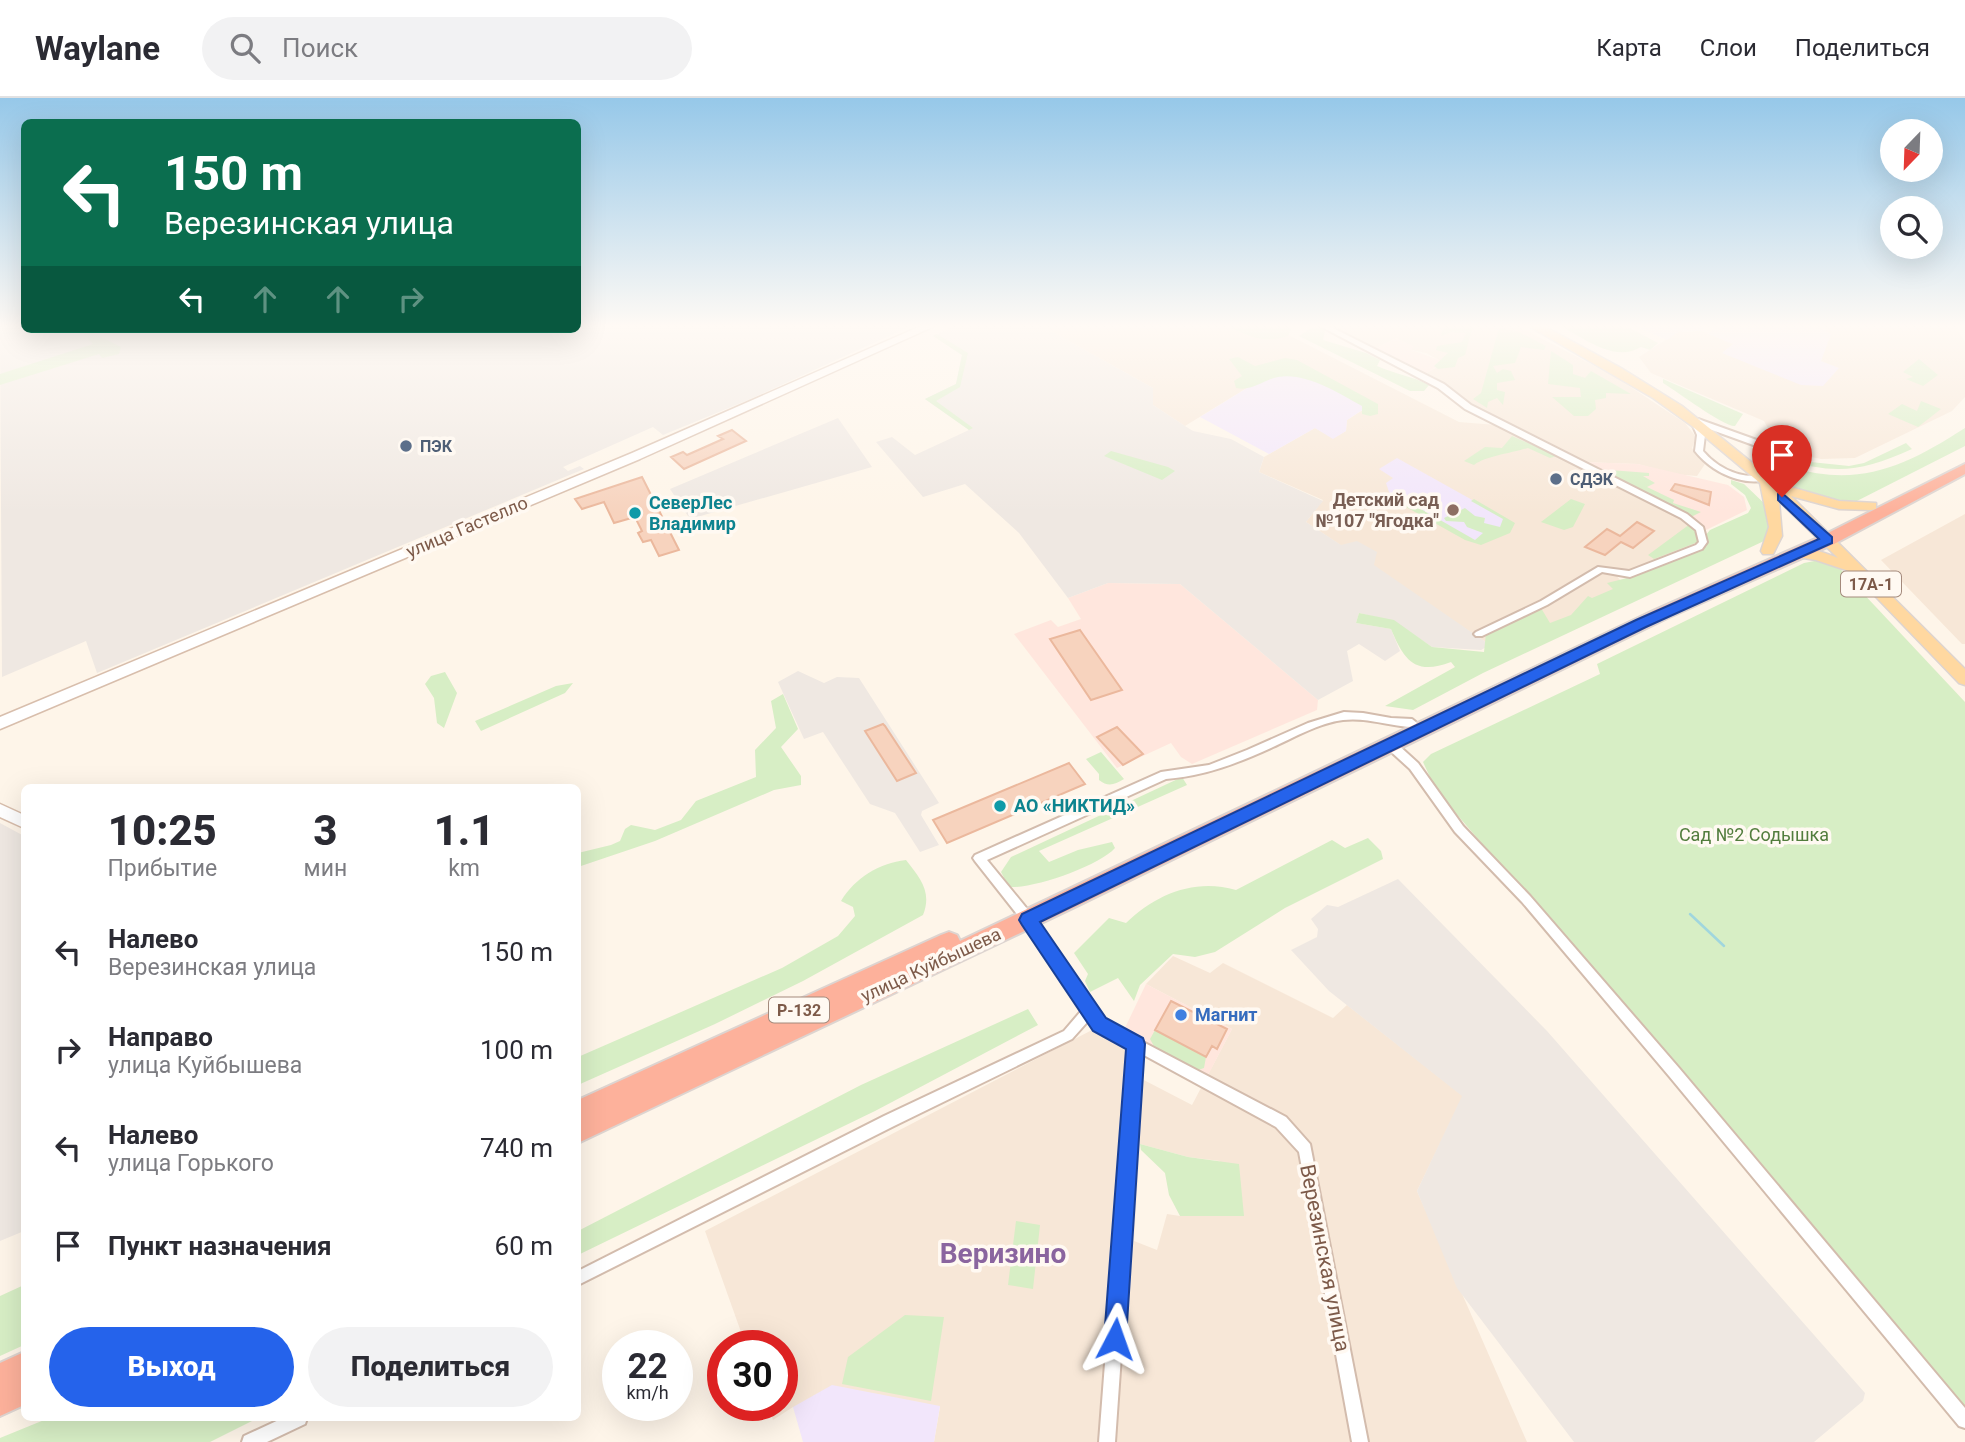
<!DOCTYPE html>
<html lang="ru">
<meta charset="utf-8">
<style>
:root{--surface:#fff;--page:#f2f2f3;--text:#2b2b33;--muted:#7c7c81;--line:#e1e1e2;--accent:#2563eb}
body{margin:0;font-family:Roboto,sans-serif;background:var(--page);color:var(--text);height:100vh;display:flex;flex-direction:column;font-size:26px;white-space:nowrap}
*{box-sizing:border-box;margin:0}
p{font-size:23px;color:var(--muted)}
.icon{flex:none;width:38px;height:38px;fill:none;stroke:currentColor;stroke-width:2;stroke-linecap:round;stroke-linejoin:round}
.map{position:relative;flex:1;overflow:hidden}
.side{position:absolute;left:21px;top:686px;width:560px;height:637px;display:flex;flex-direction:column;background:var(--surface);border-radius:10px;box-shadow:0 7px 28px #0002}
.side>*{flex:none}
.hud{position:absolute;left:21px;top:21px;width:560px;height:214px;border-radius:10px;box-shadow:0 7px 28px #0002;background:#0b6e4f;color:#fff;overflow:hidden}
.needle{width:46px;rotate:203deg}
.buttons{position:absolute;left:1880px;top:21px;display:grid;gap:14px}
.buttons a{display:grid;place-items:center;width:63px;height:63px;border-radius:50%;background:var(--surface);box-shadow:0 7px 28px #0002;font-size:35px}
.speed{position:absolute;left:602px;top:1232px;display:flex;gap:14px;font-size:35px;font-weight:700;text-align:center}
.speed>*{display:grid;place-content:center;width:91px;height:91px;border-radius:50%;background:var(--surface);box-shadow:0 7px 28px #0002;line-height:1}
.speed small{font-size:18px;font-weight:400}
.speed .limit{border:10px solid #d22;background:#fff;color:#111}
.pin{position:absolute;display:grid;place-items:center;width:60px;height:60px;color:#fff;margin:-72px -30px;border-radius:50% 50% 50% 0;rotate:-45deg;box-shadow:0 0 7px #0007}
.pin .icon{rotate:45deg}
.me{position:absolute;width:77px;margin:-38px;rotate:4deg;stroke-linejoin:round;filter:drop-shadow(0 0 5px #0008)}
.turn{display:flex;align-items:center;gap:24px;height:147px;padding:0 28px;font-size:32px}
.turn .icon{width:91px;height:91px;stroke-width:2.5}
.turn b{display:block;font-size:49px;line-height:60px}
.lanes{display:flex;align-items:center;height:66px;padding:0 28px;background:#0003;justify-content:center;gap:35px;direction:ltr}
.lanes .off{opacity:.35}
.eta{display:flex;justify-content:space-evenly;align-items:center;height:119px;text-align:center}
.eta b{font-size:42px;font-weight:800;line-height:49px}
.button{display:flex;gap:14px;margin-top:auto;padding:14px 28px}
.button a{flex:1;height:80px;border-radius:42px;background:var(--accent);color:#fff;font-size:28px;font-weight:800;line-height:80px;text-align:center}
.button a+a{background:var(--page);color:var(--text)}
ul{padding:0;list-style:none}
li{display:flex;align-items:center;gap:21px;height:98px;padding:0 28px}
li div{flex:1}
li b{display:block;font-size:26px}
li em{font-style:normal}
header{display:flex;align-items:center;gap:42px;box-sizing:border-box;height:98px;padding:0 35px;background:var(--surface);border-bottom:2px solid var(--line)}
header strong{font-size:33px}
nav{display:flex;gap:38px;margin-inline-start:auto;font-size:24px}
.search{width:490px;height:63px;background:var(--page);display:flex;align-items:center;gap:18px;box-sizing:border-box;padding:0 24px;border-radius:38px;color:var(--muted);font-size:26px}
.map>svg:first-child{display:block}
</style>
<header>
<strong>Waylane</strong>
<div class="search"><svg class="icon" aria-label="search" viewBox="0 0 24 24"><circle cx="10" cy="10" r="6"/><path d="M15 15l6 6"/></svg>Поиск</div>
<nav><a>Карта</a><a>Слои</a><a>Поделиться</a></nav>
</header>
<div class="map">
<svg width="1965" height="1344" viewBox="0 0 1965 1344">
<rect width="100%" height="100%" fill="#fef5e9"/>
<path fill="#f7e7d7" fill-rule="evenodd" d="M1040,227h229l190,97 37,3 156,75 39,23 8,9 2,10 -85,33 12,15 -75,38 -63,17 -184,-123 17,-22 -64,-28 5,-15 51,-29 18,10 13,-7 1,-11 22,-14 -83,-42 -101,62 -32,-21v-17z
M1327,227h189l98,51 71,47 11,14 -4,11 13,16 -8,12 -24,-2 -35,-10 -56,-2 -106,-56 -51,-32 19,-11 -18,-10 -14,-3 -16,-12 -21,11z
M1818,227h136l11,16v56l-13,14 -97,47 -34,1 -40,-8 -17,-30 -113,-48 -12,-16 39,-25 24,-1 32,13 -11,8 98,9 5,-33z
M1965,416v130h-3l-81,-84z
M1173,858l37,17 13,-10 110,55 14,-13 116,91 -46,95 110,251h-593l6,-35h-147l-20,13 -5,-15h14v-59h-36l-41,-115 387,-201 45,25 1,22 54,28 40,-76 -86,-45zM1140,1046l48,13 32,4 -40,55 -13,-2 -10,36 -23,-9z"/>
<path fill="#ffe6dd" d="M1396,240l17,8 -1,4 32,12 -19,12 -50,-25z
M1582,364l56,2 90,21 16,12 3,13 -41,20 -25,-18z
M1108,485l72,1 138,116 -1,10 -125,54 -11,-7 -10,-14 -54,25 -103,-134 37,-14 7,7 23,-8 -13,-21z
M1146,886l86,45 -25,48 -84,-45z"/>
<path fill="#efe8e2" d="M0,227h24v4h554v-4h335l-165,75 -85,35 -10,-8 -90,40 5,4 12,-5 4,3 -487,204 -11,-32 -84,36z
M957,227h83l113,63v17l32,21 8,5 38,8 33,18 -5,15 64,29 -17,21 35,23 16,-4 20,11 -3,13 116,80 -9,5 -49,-3 -38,-26 -35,-8 -3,10 35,6 9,22 -15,10 -26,-17 -12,7 6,30 -35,19 -138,-116 -72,-1 -40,15 -49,-65 -54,-49 -42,13 -47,-55 16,-5 23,18 54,-25 -44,-31 31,-15 6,-29 -29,-19z
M838,320l34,49 -182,52 -20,-30z
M798,573l26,12 13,-6 22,1 80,125 -17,8 -1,4 18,30 -19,7 -25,-39 -25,-9 -47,-72 -19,7 -26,-57z
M0,725l24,13v395l-24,10z
M1398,781l149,152 318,362 -2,8 -49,41h-240l-117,-154 -40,-97 45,-95 -133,-105 -38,-41 26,-13 1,-8 -7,-10 16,-14 11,2z"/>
<path fill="#f2e6fb" d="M1633,227h77l-8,6 -24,1 -11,8z
M1719,227h99l13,9 -10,27 18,7 -16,18 -22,-1 -79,-32 11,-9 -25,-10z
M1286,266l84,41 -23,15 -1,11 -13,8 -18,-11 -46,26 -69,-37z
M1397,360l113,63 -32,22 -88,-48 -4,-12 7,-5 -14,-9z
M832,1287l108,21 -6,36h-131l-10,-35z"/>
<path fill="#d7eec5" d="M1226,227h67l-5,11c-25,8 -40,0 -62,-11z
M1444,227h29l-8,30 -7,3 -3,9 -17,2 -4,-3 14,-13 -12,-3 1,-4 25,-4 4,-9 -15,-1 -10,4z
M1559,227h73l-6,1 32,17 -8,7 -9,-3c-27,16 -57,-9 -82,-22z
M1314,228l11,5 -2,9 43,13 14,7 -3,6c18,8 35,10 52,19l-5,6h-14l-111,-55z
M1499,230l20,4 27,14 -2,4 -23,-3 -6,16 -22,3 4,7 6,-4 8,2 4,9 -18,3v7l8,2 -2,13 -6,-7 -9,4 -1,6 -14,-9 8,-6z
M87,232l34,17 -2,7 -17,4 -3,-4 -99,31v-11l93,-30 -11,-12z
M937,236l31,19 -8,34 -24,14 37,27 -4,2 -44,-31 31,-15 6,-29 -29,-19z
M1551,253l22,14v9l12,4 6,-7 40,23 -25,-1v5l-11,2 1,9 -8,7h-14l-22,-19h29l-1,-9 -32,-4z
M1238,259l17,9 30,-8 12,2 81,44v10l-8,2 -8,-2v-8c-23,-13 -57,-34 -84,-29 -13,2 -26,15 -42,11l-2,-7 8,-5 -13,-17z
M1919,261l19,16 -15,11 -17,-7 7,-2 -10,-5z
M1663,281l80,35 -8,12c-11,1 -57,-34 -72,-43z
M1921,303l20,8 -23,18 -30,-13 14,-10 15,7z
M1965,330v18l-114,58 -62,-15 -5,-4 6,-18c70,21 116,-1 175,-39z
M1512,338l45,20 -7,2 -22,-10c-16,5 -42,8 -54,17l-10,-4 21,-14 17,1z
M1906,345l6,6c-51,23 -76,26 -130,10l67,7 15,-3z
M1111,353l57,16 7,4 -13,9 -58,-24z
M1610,372l39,3v3h-6l12,7 -8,4 27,13 -1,3 28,9 -10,5 -86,-45z
M1731,382l13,4 23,22 2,30 -5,5 -281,132 -70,37 -28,-4 70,-39 -4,-5c-36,14 -47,-2 -60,-33l-35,-6 3,-10 35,7 38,27 52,5 2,-19 55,-25 9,15 21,-8 17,-19 4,2 21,-9 -6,-6 20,-5 80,-32 -2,-10 5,-6 38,-17 3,-5 -6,-13 -14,-11z
M1393,395l82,47 8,-7 -16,-6 -3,-5 -18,-1 -2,-3 21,-10 10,8 10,2 -1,5 16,4 3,-8 -32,-18 3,-2 41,24 -5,10 -29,12 -16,-5 -75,-42z
M1571,401l14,5 -12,23 -9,3 -23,-8z
M1690,426l9,13 -1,5 -44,17 -6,-4z
M1830,460l135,144v712l-190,-228 -339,-396 -13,-28 8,-8 169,-80 -3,-10 207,-101z
M445,574l12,21 -13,35 -7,-5 -3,-25 -9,-14 6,-8z
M573,585l-8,10 -84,38 -6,-10 81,-35z
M783,596l15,35 -17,18 20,29v9l-27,5 -119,51 -77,26v-14l33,-8 9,-4 5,-12 6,-4 24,5 26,-10 15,-19 60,-24 -1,-27 21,-22 -5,-27z
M1101,654l23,27c-10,6 -16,8 -25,1v-6l-13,-15z
M1182,679l5,8 -148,66 10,11 29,-12 34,-8 3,6c-16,18 -82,41 -106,39l-8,-15 10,-15z
M1368,740l13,13 2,8 -98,49 -70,44 -20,5 -22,-3 -33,31 -6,16 -16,-23 -28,14 -5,-11 3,-7 -14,-21 35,-35 17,5c30,-29 69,-45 110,-33l96,-50 13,8z
M906,762c15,19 26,32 17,55l-120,66 -88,43 -137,61v-28l204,-89 56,-32 17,-20 -2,-9 -12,-6c14,-23 38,-38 65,-41z
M1028,911l10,16 -163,86 -297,144v-24l283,-146z
M1155,932l51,27 -2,11 -6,2 -43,-22 -5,-9z
M1140,1046l48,13 51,7 5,52h-64l-11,-21 -4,-22 -24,-23z
M1016,1123l24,4 -7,64 -25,-4z
M24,1187v60l-24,11v-60z
M905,1217l39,2 -13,84 -89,-17 6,-27z
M49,1320h209l-48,24h-210v-4z"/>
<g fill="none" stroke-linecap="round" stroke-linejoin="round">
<path stroke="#a0d6de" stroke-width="2.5" d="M1690,816l34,32"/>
</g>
<path fill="#f7d3be" stroke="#ebb89d" stroke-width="2" d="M732,332l14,11 -62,28 -13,-12 12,-5 4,3 36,-16 -5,-3z
M642,379l37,73 -20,6 -8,-16 -8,2 -5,-9 4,-2 -7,-14 -21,6 -10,-21 -22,7 -7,-10z
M1675,386l36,8 -2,13 -38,-15z
M1637,424l17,9 -21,17 -12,-6 -16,13 -20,-8 22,-18 13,7z
M1080,532l42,60 -31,10 -41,-61z
M883,626l2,2 31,47 -19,8 -32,-50z
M1117,629l26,27 -20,11 -26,-28z
M1069,665l16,21 -138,59 -14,-23z
M1171,903l56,28 -10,20 -5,-3 -6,11 -51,-27z"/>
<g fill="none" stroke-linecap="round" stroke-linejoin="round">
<defs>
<path id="street" d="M1318,227h9l117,59 27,21 216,109 16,13 4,15 -5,7 -72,28 -28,-5 -55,33 -65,31h-6l-2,-2 2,-2 65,-31 57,-34 31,4 67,-26 3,-3 -3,-12 -15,-12 -216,-109 -27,-21z
M1692,321h6l67,24 18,17 1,12c-29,21 -69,4 -89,-21l2,-16 -6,-14zM1701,328l58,21 16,14 1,10c-27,12 -55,1 -73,-20l2,-16z
M1344,614l19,1 28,5 21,1 5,4 -5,4c-23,-1 -46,-10 -69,-7 -24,3 -48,17 -70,27 -35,16 -68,29 -107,32l-179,81 41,50 75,111 183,96 24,27 58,298h-16l-53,-290 -23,-25 -134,-73 -27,388h-16l30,-394 -34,-19 -6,-9 -17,19 -178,87 -316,159v-14l306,-155 180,-85 18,-21 -62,-92 -45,-57 -2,-3 2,-3 186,-83 48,-7 38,-15 61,-27z
M1392,644l4,1 22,20 45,63 67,70 149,172 286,340v20l-6,-2 -290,-350 -147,-174 -67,-70 -45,-63 -22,-20 -1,-3 1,-3z
M283,1320h24l-2,6 -38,18h-25l2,-6z"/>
<path id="secondary" d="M923,227h14l-297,134 -640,270v-12l632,-264z
M0,706l24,11v13l-24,-11z"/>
<path id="primary" d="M1527,227h15l79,43 61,38 95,77 62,18 37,2v6l-5,1 -32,-1 -48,-13 174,173v16l-6,-2 -107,-111 -36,-12 -25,-4v-6c16,-4 32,2 47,8l-59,-57 3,35 -9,18h-10l-2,-3 8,-24 -9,-44 -68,-57 -39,-28z"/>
<path id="highway" d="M1965,366v10l-131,70 -167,74 -590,288 -499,237v-43l363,-165 8,-3 8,3 3,6 695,-331 167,-74z
M24,1254v53l-24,11v-53z"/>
</defs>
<use href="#street" stroke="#d3bcad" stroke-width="4"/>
<use href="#secondary" stroke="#d8beac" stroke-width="3"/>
<use href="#primary" stroke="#ddd4d0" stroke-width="3"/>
<use href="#highway" stroke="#ddd4d0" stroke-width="4"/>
<use href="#street" fill="#fff" fill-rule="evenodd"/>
<use href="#secondary" fill="#fff" fill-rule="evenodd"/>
<use href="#primary" fill="#ffd8a0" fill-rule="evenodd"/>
<use href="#highway" fill="#fdb19b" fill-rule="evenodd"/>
</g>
<linearGradient id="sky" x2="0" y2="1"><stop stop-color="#96c8e9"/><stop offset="0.55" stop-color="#fffaf5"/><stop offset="1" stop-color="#fffaf5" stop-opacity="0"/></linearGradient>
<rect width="1965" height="415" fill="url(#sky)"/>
<path fill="#2563eb" stroke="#184099" stroke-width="2" d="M1782,395l50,44v6l-186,84 -606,295 66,96 37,20 2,6 -19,295 -3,8 -8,3 -8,-3 -3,-8 22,-290 -33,-18 -71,-106 -3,-5 3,-6 614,-294 183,-81 -41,-39v-6z"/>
<g fill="#5c6f8a" stroke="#fff9f2" stroke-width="2.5">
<circle cx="406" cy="348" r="7"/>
<circle cx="1556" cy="381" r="7"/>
</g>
<circle fill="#8d6e63" stroke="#fff9f2" stroke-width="2.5" cx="1453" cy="412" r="7"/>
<g fill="#0f9aa8" stroke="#fff9f2" stroke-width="2.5">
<circle cx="635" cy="415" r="7"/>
<circle cx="1000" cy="708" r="7"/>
</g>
<circle fill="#3f7fe0" stroke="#fff9f2" stroke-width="2.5" cx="1181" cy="917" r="7"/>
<g text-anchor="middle" stroke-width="7" stroke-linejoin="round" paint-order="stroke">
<g font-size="16" font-weight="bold" fill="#4e5e75" stroke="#fff9f2" text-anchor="start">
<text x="420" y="354">ПЭК</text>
<text x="1570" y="387">СДЭК</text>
</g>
<g fill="#fff9f2" stroke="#a48a7c" stroke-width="2">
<rect x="1841" y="473.5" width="60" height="25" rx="5"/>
<rect x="769" y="899.5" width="60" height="25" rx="5"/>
</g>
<g font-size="16" font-weight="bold" fill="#7d5a49">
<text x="1871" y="492">17А-1</text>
<text x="799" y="918">Р-132</text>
</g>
<g font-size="18" font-weight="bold" fill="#785e54" stroke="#fff9f2" text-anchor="end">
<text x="1439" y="408">Детский сад<tspan x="1439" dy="21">№107 "Ягодка"</tspan></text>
</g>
<g font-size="18" font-weight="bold" fill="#0d838f" stroke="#fff9f2" text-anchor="start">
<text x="649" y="411">СеверЛес<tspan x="649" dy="21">Владимир</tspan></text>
<text x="1014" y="714">АО «НИКТИД»</text>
</g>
<g font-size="18" fill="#7d5a49" stroke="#fff9f2">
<text transform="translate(467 429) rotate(-23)" y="6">улица Гастелло</text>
<text transform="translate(931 867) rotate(-25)" y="6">улица Куйбышева</text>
</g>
<g font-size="18" fill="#527d3d" stroke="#fff9f2">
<text x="1754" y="743">Сад №2 Содышка</text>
</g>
<g font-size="18" font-weight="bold" fill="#366cbe" stroke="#fff9f2" text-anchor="start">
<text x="1195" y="923">Магнит</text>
</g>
<g font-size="21" fill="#7d5a49" stroke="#fff9f2">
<text transform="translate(1325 1160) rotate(79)" y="7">Верезинская улица</text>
</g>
<g font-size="28" font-weight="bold" fill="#8a659f" stroke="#fff9f2">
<text x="1003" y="1165">Веризино</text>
</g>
</g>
</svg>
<div class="buttons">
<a><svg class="needle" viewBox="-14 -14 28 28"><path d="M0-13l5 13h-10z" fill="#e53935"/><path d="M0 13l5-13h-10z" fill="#7c7c81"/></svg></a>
<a><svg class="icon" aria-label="search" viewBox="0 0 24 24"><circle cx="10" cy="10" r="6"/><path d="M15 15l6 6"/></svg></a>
</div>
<div class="speed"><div>22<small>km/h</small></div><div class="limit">30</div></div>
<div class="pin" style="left:1782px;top:399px;background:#d93025"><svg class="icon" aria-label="arrive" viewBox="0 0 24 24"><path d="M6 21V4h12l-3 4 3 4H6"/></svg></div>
<svg class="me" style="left:1115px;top:1241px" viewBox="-20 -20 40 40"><path d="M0-17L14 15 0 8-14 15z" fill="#2563eb" stroke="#fff" stroke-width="4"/></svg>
<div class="hud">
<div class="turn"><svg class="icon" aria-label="left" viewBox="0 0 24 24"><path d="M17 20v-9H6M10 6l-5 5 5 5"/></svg><div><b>150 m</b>Верезинская улица</div></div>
<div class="lanes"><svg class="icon" aria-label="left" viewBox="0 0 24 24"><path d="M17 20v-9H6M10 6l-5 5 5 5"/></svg><svg class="icon off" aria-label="ahead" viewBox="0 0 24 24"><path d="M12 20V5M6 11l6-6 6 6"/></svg><svg class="icon off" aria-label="ahead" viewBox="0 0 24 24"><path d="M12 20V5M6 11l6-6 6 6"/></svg><svg class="icon off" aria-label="right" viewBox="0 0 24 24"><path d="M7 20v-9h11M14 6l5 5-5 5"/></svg></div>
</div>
<section class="side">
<div class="eta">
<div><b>10:25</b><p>Прибытие</p></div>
<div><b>3</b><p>мин</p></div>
<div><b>1.1</b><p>km</p></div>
</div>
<ul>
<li><svg class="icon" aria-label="left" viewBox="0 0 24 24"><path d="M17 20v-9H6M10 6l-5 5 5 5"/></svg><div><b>Налево</b><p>Верезинская улица</p></div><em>150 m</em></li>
<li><svg class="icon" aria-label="right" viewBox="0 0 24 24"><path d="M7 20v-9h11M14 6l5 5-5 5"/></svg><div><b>Направо</b><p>улица Куйбышева</p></div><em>100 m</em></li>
<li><svg class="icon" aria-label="left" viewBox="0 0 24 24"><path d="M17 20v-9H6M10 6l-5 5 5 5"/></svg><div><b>Налево</b><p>улица Горького</p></div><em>740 m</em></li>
<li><svg class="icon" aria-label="arrive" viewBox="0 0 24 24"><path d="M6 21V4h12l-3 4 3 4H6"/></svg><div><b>Пункт назначения</b></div><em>60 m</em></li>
</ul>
<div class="button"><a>Выход</a><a>Поделиться</a></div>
</section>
</div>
